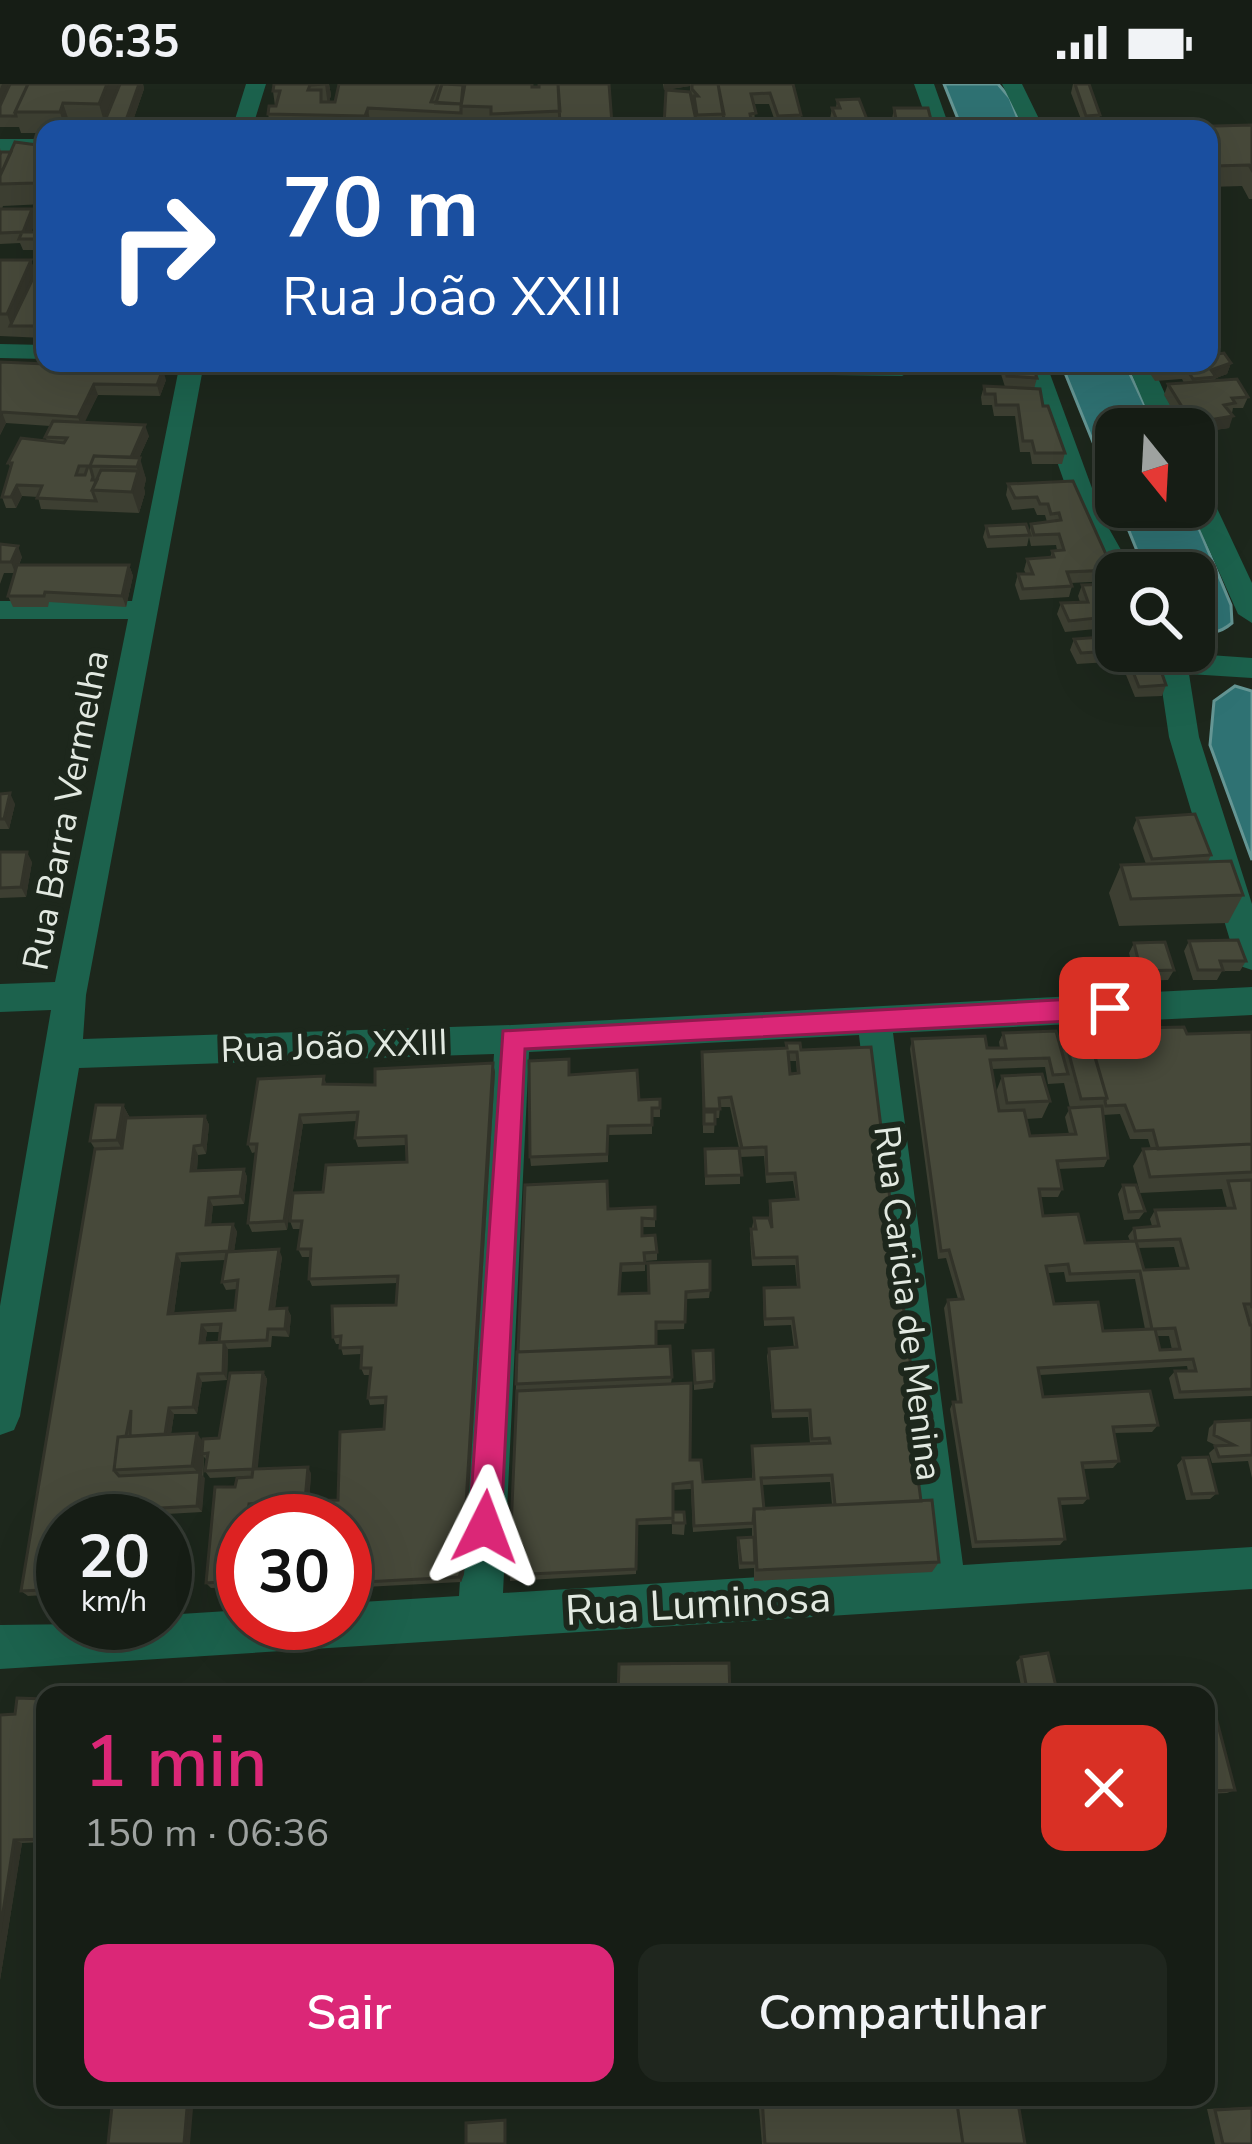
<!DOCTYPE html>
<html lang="pt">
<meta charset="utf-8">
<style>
:root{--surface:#161d15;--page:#1f261e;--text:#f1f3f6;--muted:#9ea2a0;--line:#353b34;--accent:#db2777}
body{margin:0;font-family:"Nunito Sans",sans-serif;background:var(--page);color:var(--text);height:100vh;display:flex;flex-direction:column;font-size:45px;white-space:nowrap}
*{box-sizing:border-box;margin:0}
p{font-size:39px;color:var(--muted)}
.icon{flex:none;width:66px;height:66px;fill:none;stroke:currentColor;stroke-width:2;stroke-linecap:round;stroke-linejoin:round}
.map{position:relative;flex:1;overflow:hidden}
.panel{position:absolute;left:36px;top:1602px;width:1179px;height:420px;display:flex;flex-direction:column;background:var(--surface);border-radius:24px;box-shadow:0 12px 48px #0002,0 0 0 3px var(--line)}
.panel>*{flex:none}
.banner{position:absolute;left:36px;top:36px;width:1182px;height:252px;border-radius:24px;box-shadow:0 12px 48px #0002,0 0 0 3px var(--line);background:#1a4fa0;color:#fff;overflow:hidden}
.needle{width:78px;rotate:162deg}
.fabs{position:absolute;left:1095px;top:324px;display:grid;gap:24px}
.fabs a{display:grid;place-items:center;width:120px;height:120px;border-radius:24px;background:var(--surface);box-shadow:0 12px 48px #0002,0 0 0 3px var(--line);font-size:60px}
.speed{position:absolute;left:36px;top:1410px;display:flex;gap:24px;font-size:60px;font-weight:700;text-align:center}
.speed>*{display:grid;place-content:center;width:156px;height:156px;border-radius:50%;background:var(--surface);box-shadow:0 12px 48px #0002,0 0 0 3px var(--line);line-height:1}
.speed small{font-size:30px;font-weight:400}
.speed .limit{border:18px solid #d22;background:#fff;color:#111}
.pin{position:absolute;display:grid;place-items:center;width:102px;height:102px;color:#fff;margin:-51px;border-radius:24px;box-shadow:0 6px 18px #0006}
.me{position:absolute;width:132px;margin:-66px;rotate:3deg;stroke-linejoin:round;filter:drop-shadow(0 0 9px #0008)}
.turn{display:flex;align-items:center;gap:42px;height:252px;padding:0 48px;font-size:54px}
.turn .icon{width:156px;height:156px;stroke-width:2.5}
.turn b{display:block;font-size:84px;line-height:102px}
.round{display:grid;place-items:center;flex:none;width:126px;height:126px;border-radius:24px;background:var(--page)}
.overview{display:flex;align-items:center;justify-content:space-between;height:204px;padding:0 48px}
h1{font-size:72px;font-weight:600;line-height:90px;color:var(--accent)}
.primary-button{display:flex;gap:24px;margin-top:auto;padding:24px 48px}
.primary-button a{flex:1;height:138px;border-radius:24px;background:var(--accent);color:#fff;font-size:48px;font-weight:600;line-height:138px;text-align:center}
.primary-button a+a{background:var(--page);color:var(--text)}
.status{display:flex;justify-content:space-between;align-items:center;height:84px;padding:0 60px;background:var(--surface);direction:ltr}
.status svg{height:33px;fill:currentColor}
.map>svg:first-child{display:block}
</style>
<div class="status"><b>06:35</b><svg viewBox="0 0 49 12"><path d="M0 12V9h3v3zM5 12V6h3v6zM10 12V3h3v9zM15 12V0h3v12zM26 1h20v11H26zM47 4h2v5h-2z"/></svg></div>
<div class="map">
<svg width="1252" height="2060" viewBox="0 0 1252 2060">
<rect width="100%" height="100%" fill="#1d271c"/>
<path fill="#2f7273" stroke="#659694" stroke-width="3" d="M944,0h54l12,14 12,31h-60z
M1061,279h64l31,66h-40v78h74l41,98 1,18c-13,11 -22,11 -38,5v-55h-48z
M1235,602l17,5v169l-42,-115 4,-44z"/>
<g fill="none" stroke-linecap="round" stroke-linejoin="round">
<path fill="#1c624d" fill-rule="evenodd" d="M246,0h20l-14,45h-20z
M914,0h20l16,45h-20z
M1002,0h20l22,45h-20z
M0,55h45v12h-45z
M0,260l45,1v14l-45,-1z
M180,279h24l-118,632 -3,44 429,-14 740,-38v28l-359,18 70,532 289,-18v42l-1252,80v-44l165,-2v-8l78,-5v13h102v-20l114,-7 35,-542 -415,14 -59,348 -6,14 -14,5v-129l51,-296 -51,2v-28l55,-2 73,-363h-128v-18h132zM859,951l61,532 -417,26 26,-541z
M447,279h461l6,6 -12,7 -443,-6z
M1022,279h24l57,155 31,55h-18v8l-6,-2 -33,-61z
M1127,279h24l30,66h-26z
M1194,395l13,8 45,96v40l-14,-9 -48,-107h4z
M1152,567l100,7v20l-63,-4 10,63 53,167v66l-12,-4 -5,-9 -66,-220 -11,-74z"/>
</g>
<path fill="#3d3f32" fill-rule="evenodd" d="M0,0l119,2 1,-2h23l1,5 -14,40h-25l-1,-4 -34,-1 -2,5h-23v4h-24l-2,-6h-19z
M274,0h55l2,11 -2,7h6l4,-18h193v3l77,-3 3,45h-120l-29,-2v-2v4h-192l-3,-15 7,-8 -2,-15z
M663,0h130l8,31 -1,11 -23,1 -8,-23h-15l1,20h-3l-1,5h-87l2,-39 24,2v-6l-26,4z
M1073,0h16l11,31 -3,11 -13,1 -13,-34z
M837,16l31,22 -1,7h-32l-5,-10 2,-11h4z
M894,24l38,16 -1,5h-37l-2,-10z
M1252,41v74h-3l-7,-13 -33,1v-58z
M45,62v58l-42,2 -1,3h30l4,11 -5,12h14v18h-22l-3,-7 -20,1v-96l1,4h10z
M0,176h31l4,14 10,1 -1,63 -44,-2z
M0,278l166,18 -6,16 -62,-1 -14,27 65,14 -10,22 7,21 -2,9 1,5 -6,20 -98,-4 -3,-12 -16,-1 -6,12h-10l-4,-11 9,-29 -3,-5 39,-22 -2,-4 5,-11 -44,-3 -6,12z
M1004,279l33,15 -3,11 31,64 -3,11h-30l-2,-12h-10l-5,-36h-21l-2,-11h-10l-1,-8 3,-11 21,1 -4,-13z
M1152,279h79l-4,11 -11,4 -2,3 34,16 -5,11h-10l-4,20 -35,5v-4h-10l-20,-34 4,-11 16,-1 -2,-4 -27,2 -6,-9z
M1073,397l40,89 -4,11 -38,2 1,3 -3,11 -49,3 -5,-15 3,-11h8l-2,-4 3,-11 23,-1 2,-7 5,-1 -1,-5 -25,1 -2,-9 -2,9 -40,2 -4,-11 3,-11 43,7 2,-9 16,-2 -2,-7h-8l-3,-7 -22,2 -6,-15 2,-11z
M0,460l22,13 -3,8h110l4,11 -7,31 -77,-5 -1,5h-35l-5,-11 7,-23h-11l-4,11z
M1116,500v43l-51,5 -8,-18 4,-11 19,-1 -2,-6 4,-11z
M1116,552l50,49 -4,11 -27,1 -11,-27h-13l-2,-8 -32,2 -7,-14 4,-11z
M0,710l15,10 -6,25h-9z
M1137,734l74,37 -3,7 35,33 -15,28 -109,3 -10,-33 12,-28 25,-1 -13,-36z
M0,768l32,10 -6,35 -26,1z
M1189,857l57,20 -6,10h-18l-5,9h-24l-9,-29z
M1134,859l40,27 -6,10 -32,1 -7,-28z
M1062,944l125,6 65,-2v364l-78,3 -5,-21 6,-7h13l-1,-5 -147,9 3,22 115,28 -6,7 -38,1 5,28 -6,7 -30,1 5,29 -5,6 -23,1 5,34 -5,6 -88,3 -22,-139 3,-7h4l-13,-94 4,-8 10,-1 -12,-41 -8,1 -28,-210 2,-10 88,9 -1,-6 4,-9 55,4zM1045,983l3,17 16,-1 6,25 -5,9 4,17 -39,2 -4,-17 16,-1 8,-17 -48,-25 -6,16 -4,-23zM1120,1030l10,25h18l3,10h-8l-10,17 7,27 82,-4 5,19 -72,2 -5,9 2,7 -18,2 -6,8 2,5 -45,2 -42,-27 -3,-19h18l4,-8 -4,-20 46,-2 4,-9 -5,-43zM1174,1163l6,22 -36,1 -6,-22zM1064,1188l2,10 69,-3 10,50 -42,2 -49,-27 -6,-31zM1157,1252h12l3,14h-12z
M786,959l15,7 120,398 -3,6h-3l6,47 18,61 -7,10 -178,9v-13l-15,1 -2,-25 1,-6h14v-10l-59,4 -2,-43 -18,1 1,22 11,11 -1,12 -12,-1v-10l-35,1 -1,49 -126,7 6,-197 92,-175 47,10v8h-13v9l15,16v8l-12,1v10l-24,1 -1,22 90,-4 -1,8 -23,1 -2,30 -28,1v16l16,31 -1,7 19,76 13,22 49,-3v-33l58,-2 -2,-27 -36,1 -5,-62 2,-7 25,-1 -3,-23 -27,1 -1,-30 1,-8 33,-1 -2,-22 -43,1 -2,-29 4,-19 15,2 1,-19 26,-2 -3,-18 -27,2 -2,-27 -24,1v27l-35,1v-36l34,-1 -9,-41h-10l-1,11h-4l-1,15h-11l-1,-81 84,-4zM789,977h7l1,13h-7zM830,1398l2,23 -67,4 -3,-24z
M493,979l2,9 -31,502 -3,8 -116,6v-67l-71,-13 -21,2 -1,11h-9v81l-8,-10v-5l-24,1 -5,-5 29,-96 17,-11 -42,2 -5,-7 2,-11 -3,-3 -2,55 -35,2 -2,22v-15h-102v73l-35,2 -7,-5 74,-442 -5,-8 33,-36 7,13 75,-2 4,9 -3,29 -8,1 -1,16 47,-2 3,8 -3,27 -31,2 -2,19 22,-1 4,8 -3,19 48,6 -7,51h12l4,8 -2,21 -17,-1 -1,11 -43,2 -1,31 -25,2 -5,32h-23l-3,20 32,7 16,-3 44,-66 4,7 -10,90 54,4 -2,28 29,-1 46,-71 2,-25 -16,1 -2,-7 2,-23h-6l-3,-7v-14l-18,1 -3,-11h-4l-3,-7 63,-32 2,-22 -86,3 -3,-7 2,-22h-9l-4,-8 3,-20h-8l-3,-8 33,-29 84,-30v-17l-49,2 -3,-9 2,-17 -54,3 -16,106 -35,2 -4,-9 8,-71 -4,1 -4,-9 76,-68 2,8 49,1zM225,1176l-3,22 4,8 11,-1 -2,21 -61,3 7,-51zM207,1248h13l-1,10 -14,1z
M570,991l69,25 21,-1v18h-8v17l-44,1v27l-77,4 -1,-9z
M1123,1101l22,26 -6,8 -15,1 -6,-26z
M693,1267l21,30 -1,7 -19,2z
M1252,1336v58l-4,-17 -36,2 -3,-10 8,-7 -10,-5 2,-13 6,-6z
M1183,1374l34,35 -7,6 -24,1 -9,-35z
M1021,1573l37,38h-35l-7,-33z
M45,1615v143l-23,1 -22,137v-265l15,-1z
M1206,1622l29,84 -8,3 -21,1z
M758,2013h259l8,47h-263z
M1252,2023v37h-37l-8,-35z"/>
<path fill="#323329" d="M2,0h10l-12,32v-27z
M107,0h12v3l-14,38 -6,-21z
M139,0h4l1,5 -14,40h-3l-2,-6z
M325,0h4l2,11 -3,11z
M664,0h26v2l-26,4z
M63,19l7,21 -2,5h-3l-5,-17z
M368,24l3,21h-4l-2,-13z
M45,74v35h-6l-4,-10z
M32,125l4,11 -7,19 -6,-7z
M31,176l7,22 -27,44 -4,-12z
M1231,279l-4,11 -11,4 -5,-8z
M163,285l3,11 -6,16 -3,-11z
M94,300l4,11 -16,33 -4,-11z
M2,328l4,11 -6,12v-20z
M1233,332l-4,12 -35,5v-4h-4l2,-6z
M145,341l4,11 -14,31h-9z
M140,374l6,21 -2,9 1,5 -6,20 -7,-21 6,-20 -1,-5z
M17,401l5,11 -6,12 -5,-11z
M18,462l4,11 -7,16 -4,-11z
M129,481l4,11 -7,31 -4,-11z
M10,709l5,11 -6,25 -5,-10z
M27,768l5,10 -6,35 -5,-10z
M493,979l2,9 -31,502 -3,8 -2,-5z
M123,1021l9,17 -6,35 -9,-17z
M300,1031l3,9 -16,106 -3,-9z
M205,1032l4,9 -3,29 -4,-9z
M194,1062l4,9 -2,24 -5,-8z
M244,1085l3,8 -3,27 -4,-8z
M209,1114l4,8 -3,27 -4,-8z
M233,1140l4,8 -4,27 -4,-8z
M279,1165l3,8 -8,59 -4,-7z
M177,1170l4,8 -8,59 -5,-7z
M287,1224l4,8 -2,21 -4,-8z
M202,1241l5,7 -3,19 -4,-8z
M224,1258l4,7 -1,31 -4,-7z
M263,1288l4,7 -10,97 -4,-7z
M198,1290l4,8 -5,32 -4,-7z
M169,1324l5,6 -5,33 -5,-6z
M197,1349l9,13 -4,8 2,3 -2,18 3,3 -3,34 -5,-6 3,-31 -8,-9z
M308,1383l3,6 -2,34 -4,-6z
M249,1420l4,6 -1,11h-5z
M162,1424l5,6 -2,22v-15h-4z
M14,1756l8,3 -22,137v-48z
M188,2013h6l-4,47h-6z"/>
<path fill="#47493a" stroke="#323329" stroke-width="3" fill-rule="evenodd" d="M10,0h18l-13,28 1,4h-16v-10z
M28,0h79l-8,20 -36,-1 -3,9h-45z
M120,0h19l-14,39h-21z
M274,0h51l-15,1 -2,5h13v12h14l4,-18h99l-7,18 30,2v9l-93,-5 -3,8 -97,-2 1,-8h7l4,-15h-7z
M442,0l21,1 -2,21v-2l-25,-1z
M465,0h67v3h7v-3h19l2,27 -69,3v-7l-30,-1z
M558,0h51l3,40 -52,1z
M692,0h26l6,30 -27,1 -3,-19h4l-6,-7z
M718,0h75l8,31 -23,1 -8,-23 -19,1 5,19 -6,1 2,10 -27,1z
M1075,0h14l11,31 -14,1z
M666,6l24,2 7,33h-33z
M859,15l9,23 -30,1 -6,-15h8l-3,-8z
M894,24h34l4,16 -35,1z
M1252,41v45l-3,-5 -35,1 -5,-10v-27h-107z
M15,58l30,4v12l-10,25 -35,1v-8z
M1,68h10l-11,24v-21z
M45,93v16h-6z
M0,125h32l-9,23 -23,1z
M22,148h23v7h-26z
M0,176h31l-24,54h-7z
M35,190l10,1v43l-5,8h-30z
M1224,269l7,10 -20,7 5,7 -23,2 -7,-11 -27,2 -5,-7h55v-8z
M0,278l163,7 -6,16 -63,-1 -16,33 -76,-5 -2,3z
M1004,279h28l5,15 -30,-2z
M1237,295l11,18 -16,1 3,5 -11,2 9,11 -41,7 -24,-39z
M984,302l56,3 3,17h5l17,47h-30l-3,-12h-9l-5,-36h-22l-1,-11h-10z
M53,337l92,4 -14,32 -37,-1 -4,10 3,11 -1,3h5l-5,10 4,11 -59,-3 5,-12 -25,-1 -6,12h-9l10,-34h-4l13,-25 43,5 3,-5 -22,-1zM79,382h9l-3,9h-9z
M94,372l46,2 -3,9 -47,-1z
M101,386l37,1 -6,21 -40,-2z
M1073,397l40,89 -46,2 5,14 -49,3 -5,-15h15l-6,-15 27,-2 -2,-6 12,-1 -5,-16 -25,1 -3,-11 30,-4 -2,-7 -8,1 -3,-10h-8l-3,-7 -22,1 -7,-14z
M1026,440l4,11 -41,2 -3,-11z
M0,460l18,2 -7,16h-11z
M17,481h112l-7,31 -77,-4 -1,4h-36z
M1116,500v32l-47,5 -8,-18 27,-1 -6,-17z
M1116,552v15h38l12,34 -27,2 -11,-28h-13l-3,-8 -31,2 -7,-14z
M10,709l-6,26h-4v-25z
M1195,730l16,41 -59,4 -15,-41z
M0,768h27l-6,35 -21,1z
M1231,777l12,34 -112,4 -10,-34z
M1238,856l8,21h-26l3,9h-25l-9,-29z
M1165,858l9,28 -33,1 -7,-28z
M1086,943l21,71 -26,1 -19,-71z
M1184,943l3,7 65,-2v112l-94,5 -5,-19 -18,1 -10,-26 -19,1 -1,-5 2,-3 -20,-69z
M1056,947l12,43 -15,1 -4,-17 -59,2 9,51 25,-1 6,26 46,-2 -7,-26 33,-2 6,52 -51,3 5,28h-23l4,27 35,-2 7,29 51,-2 8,29 44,-2 -8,-29 -44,2 -2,-13 25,-2 -4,-16 80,-2 -7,-27 24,-1v128l-1,-4h-7l6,21h2v64l-72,3 -5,-21h21l-3,-12 -155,9 5,29 107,-6 8,34 -45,2 6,34 -37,2 6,35 -29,1 6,40 -89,3 -23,-140h8l-13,-102 15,-1 -14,-49 -8,1 -29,-212 73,-3 2,12h19l-3,-15zM1068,1180l2,10 70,-3 12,58 -49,2 -5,-29 -44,2 -8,-38zM1175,1244l5,21 -20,1 -5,-21z
M786,959h14l1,7 70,-3 50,401 -7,-1 7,54 -86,4 -3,-30 -71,3 3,31h-10l-1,14 -59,3 -2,-44 -19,2v34l-36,2 -1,49 -127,6 8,-184 174,-8 -1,77h11l2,22 51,-3 -2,-33 78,-3 -1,-5 -17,1 -2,-29 -37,1 -4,-62 28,-2 -4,-29 -28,1 -1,-31 35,-1 -2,-30 -43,1 -3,-29h5l-2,-11h15l3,10 -2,-27 28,-2 -3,-26 -28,1 -1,-27 -24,1 -11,-51 -12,1 1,11h-16l-2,-57 85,-4zM788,968h9l2,21 -9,1z
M569,975v16l68,-5 2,30 21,-1v9h-8v17l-44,1 -1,28 -77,3 -1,-96z
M493,979l-31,506 -3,8 -114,6v-62h-72l1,-19 -25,2 -2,17h-4l-7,60 -30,2 9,-96h20l2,-9 15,-1 1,-8 -48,2 3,-18 -6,1 1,-15 16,-1 11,-65 33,-1 -10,97 55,-2 -3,34 33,-1 2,-68 44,-3 2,-32 -18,1 3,-30h-10l1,-21 -22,1 1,-12 -8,1 -1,-31 64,-1 2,-29 -89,3 2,-30h-13l4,-28h-12l3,-28 30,-1 3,-27 81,-3 -1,-26 -51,2 3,-26 -58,3 -16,106 -36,2 9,-79h-9l10,-65 66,-3 -1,8 52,1v-16z
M1042,990l8,27 -43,2 -5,-27z
M96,1021h27l-6,35 -27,1z
M704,1028h11v12h-11z
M205,1032l-3,29 -8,1 -3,25 53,-2 -4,27 -31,2 -3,27 27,-1 -4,27 -52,3 -9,60 67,-4 3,-30 -16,2 5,-30 52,-3 -9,60 17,-1 -2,21h-17l-1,11 -48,2 2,-18 -19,1 -2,18 24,-1 -1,31 -25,1 -5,33 -24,1 -4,26 -35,2 1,-26 -5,26 -8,1 -4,33 5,6 81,-4 -3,34 -35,2 -1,13h-98v68l-42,2 74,-442 27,-1 4,-30z
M1252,1060v28l-102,5 -7,-28z
M739,1064l3,27 -36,1 -1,-27z
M607,1097l1,28 47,-2v12l-13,-1v18l13,-1 2,17 -13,1 1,10 -24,1 -2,30 30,-1 -1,-30 62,-2v29l-24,2 -1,30h-29v24l-138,6 7,-167z
M1123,1101h13l9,26 -16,1z
M670,1262l2,31 -156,7 1,-32z
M713,1266l1,31 -19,2 -2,-32z
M1252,1336v35l-33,2 -4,-11 19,-1 -20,-10 1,-13z
M197,1349l-5,33 -78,4 4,-33z
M1208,1373l9,36 -25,1 -9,-36z
M932,1416l7,62 -182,8 -3,-61z
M673,1428h11l1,11h-12z
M242,1447l1,61h-8z
M754,1453l1,26h-14l-3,-25z
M1048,1569l10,42h-30l-7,-38z
M729,1579l1,32h-112l1,-31z
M524,1608l53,3h-53z
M17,1614l28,1v140l-31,1 -14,92v-217l15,-1z
M1206,1622h7l22,84 -26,1 -3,-14z
M113,2013h75l-4,47h-76z
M762,2013h194l7,47h-198z
M956,2013h61l8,47h-62z
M1252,2024v36h-29l-8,-34z
M505,2036v24h-39v-21z"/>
<path fill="#db2777" stroke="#8e194d" stroke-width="3" d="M1110,913l13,11 -13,11 -585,30 -24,478 -5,12 -11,4 -11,-4 -5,-12 34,-496z"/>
<g text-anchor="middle" stroke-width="12" stroke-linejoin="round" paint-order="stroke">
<g font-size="36" fill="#e2e9e1" stroke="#1d271c">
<text transform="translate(65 726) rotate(-79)" y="13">Rua Barra Vermelha</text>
<text transform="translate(334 961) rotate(-2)" y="13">Rua João XXIII</text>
<text transform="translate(909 1219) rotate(83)" y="13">Rua Caricia de Menina</text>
</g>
<g font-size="42" fill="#e2e9e1" stroke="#1d271c">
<text transform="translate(698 1519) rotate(-3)" y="15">Rua Luminosa</text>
</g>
</g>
</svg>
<div class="fabs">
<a><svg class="needle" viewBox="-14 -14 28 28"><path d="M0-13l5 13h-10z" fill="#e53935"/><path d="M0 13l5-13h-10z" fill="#9ea2a0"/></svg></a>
<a><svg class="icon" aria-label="search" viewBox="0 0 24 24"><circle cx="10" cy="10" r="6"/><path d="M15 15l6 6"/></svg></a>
</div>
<div class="speed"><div>20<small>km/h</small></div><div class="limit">30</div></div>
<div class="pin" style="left:1110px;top:924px;background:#d93025"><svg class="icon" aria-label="arrive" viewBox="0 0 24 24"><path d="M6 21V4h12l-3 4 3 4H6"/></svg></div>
<svg class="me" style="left:485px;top:1443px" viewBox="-20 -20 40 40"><path d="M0-17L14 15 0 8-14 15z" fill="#db2777" stroke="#fff" stroke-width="4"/></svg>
<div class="banner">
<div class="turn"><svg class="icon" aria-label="right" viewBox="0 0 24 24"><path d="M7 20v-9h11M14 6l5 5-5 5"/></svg><div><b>70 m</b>Rua João XXIII</div></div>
</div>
<section class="panel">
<div class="overview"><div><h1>1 min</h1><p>150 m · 06:36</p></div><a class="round" style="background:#d93025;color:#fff"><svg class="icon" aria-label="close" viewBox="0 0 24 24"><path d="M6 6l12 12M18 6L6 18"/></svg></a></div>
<div class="primary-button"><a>Sair</a><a>Compartilhar</a></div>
</section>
</div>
